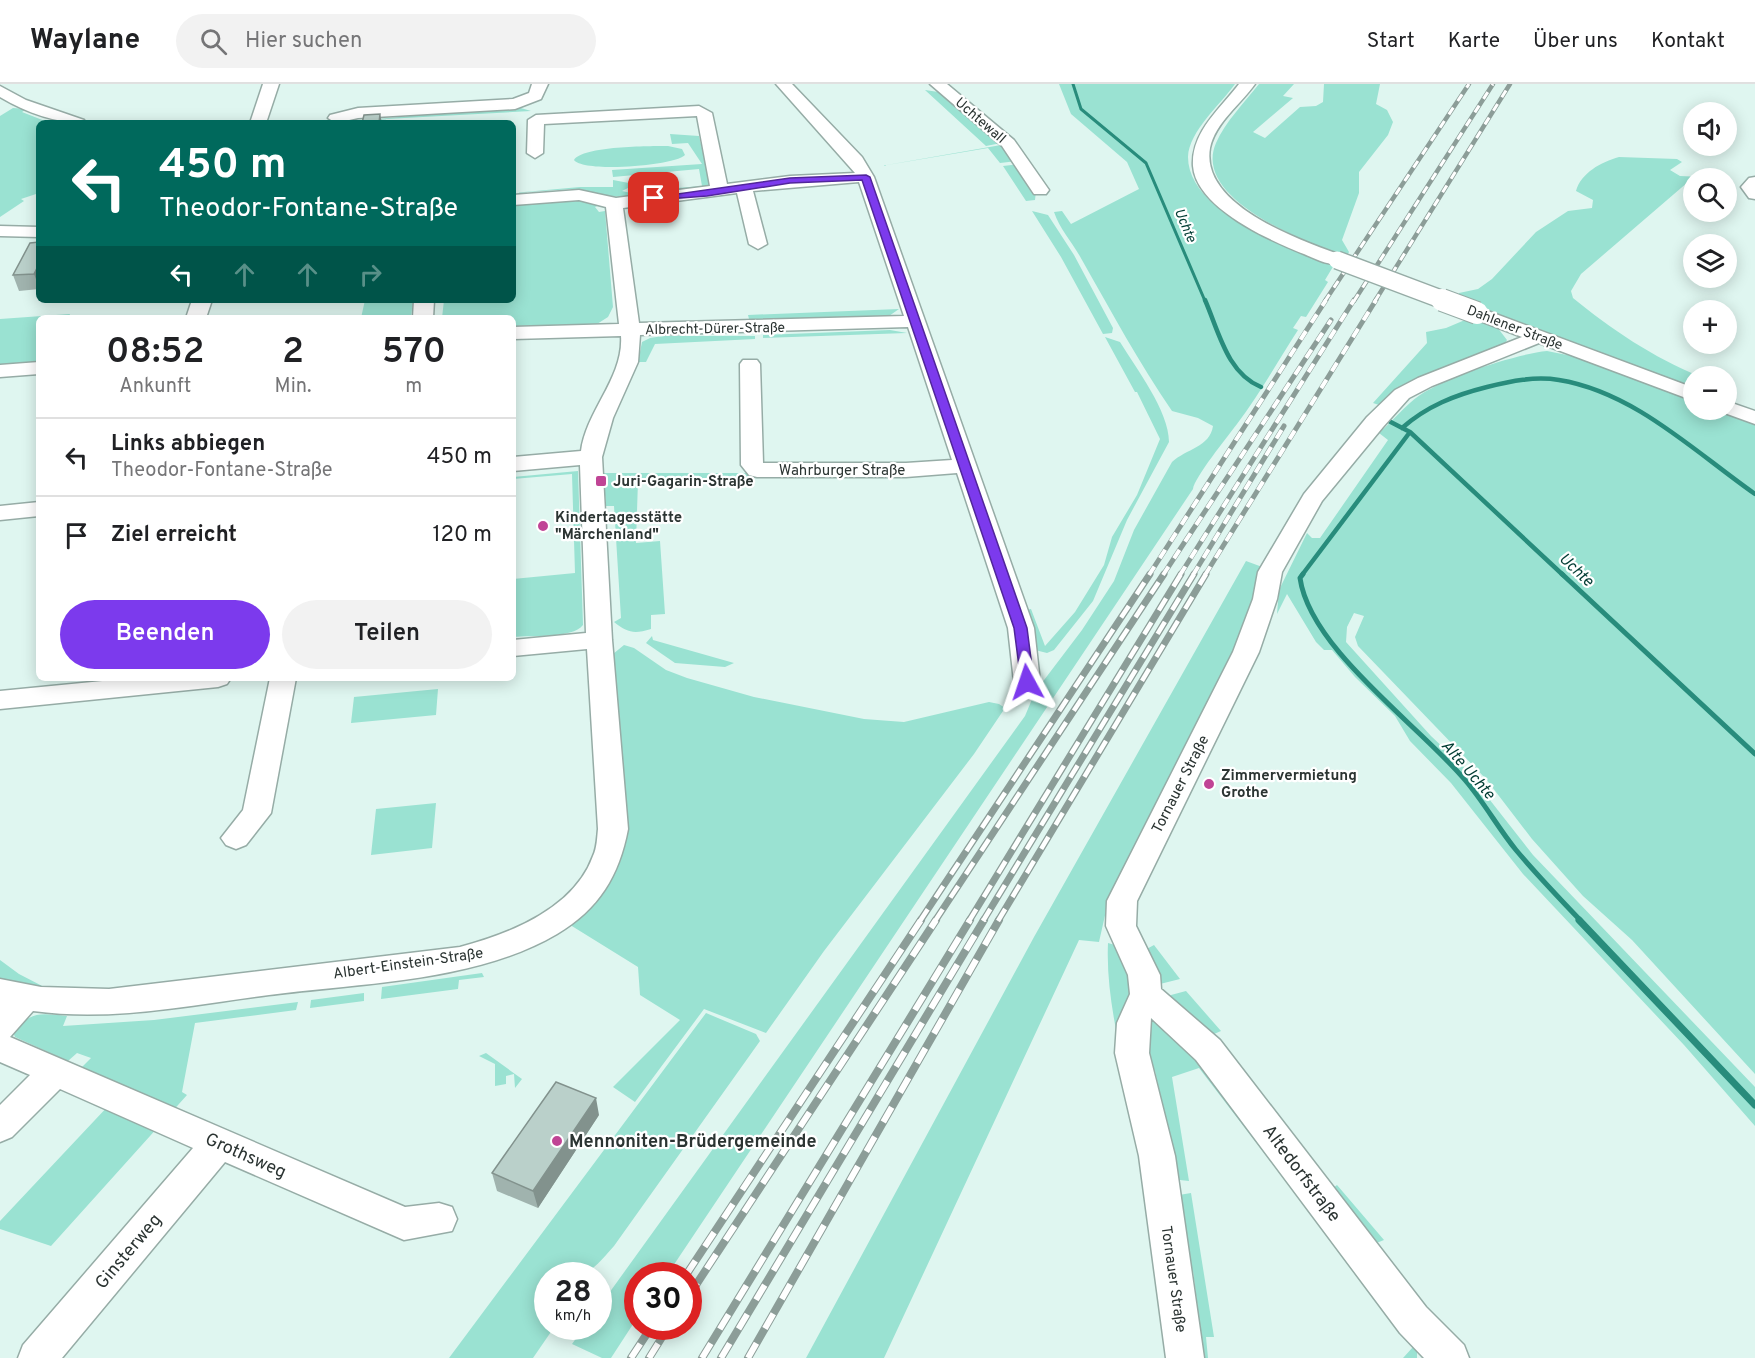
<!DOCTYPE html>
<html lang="de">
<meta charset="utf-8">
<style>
:root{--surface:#fff;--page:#f2f2f2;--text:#202124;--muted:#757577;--line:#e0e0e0;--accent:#7c3aed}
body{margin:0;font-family:Overpass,sans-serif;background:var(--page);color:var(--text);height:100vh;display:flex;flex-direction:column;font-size:22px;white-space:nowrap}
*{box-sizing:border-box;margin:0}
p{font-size:20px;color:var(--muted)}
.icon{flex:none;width:33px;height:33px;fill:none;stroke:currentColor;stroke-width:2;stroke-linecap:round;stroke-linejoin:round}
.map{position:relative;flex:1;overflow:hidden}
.side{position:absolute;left:36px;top:231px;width:480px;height:366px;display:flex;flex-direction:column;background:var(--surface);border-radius:9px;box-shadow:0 3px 15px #0003}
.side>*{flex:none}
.top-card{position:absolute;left:36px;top:36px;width:480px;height:183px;border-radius:9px;box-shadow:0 3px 15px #0003;background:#00695c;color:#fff;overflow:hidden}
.fabs{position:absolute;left:1683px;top:18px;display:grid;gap:12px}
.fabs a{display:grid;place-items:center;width:54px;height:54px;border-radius:50%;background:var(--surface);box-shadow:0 3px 15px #0003;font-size:30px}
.speed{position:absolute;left:534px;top:1178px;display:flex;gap:12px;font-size:30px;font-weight:700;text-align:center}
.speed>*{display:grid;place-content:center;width:78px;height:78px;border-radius:50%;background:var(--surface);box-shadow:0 3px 15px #0003;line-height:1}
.speed small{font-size:15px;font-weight:400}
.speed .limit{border:9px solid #d22;background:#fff;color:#111}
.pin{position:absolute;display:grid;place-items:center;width:51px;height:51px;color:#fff;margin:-26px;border-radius:12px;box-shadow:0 3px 9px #0006}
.me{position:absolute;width:66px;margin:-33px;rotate:355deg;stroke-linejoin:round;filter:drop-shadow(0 0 4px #0008)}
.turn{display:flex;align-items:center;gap:21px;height:126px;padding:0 24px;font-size:27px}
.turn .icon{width:78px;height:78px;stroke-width:2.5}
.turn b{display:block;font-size:42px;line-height:51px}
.lanes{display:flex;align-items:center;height:57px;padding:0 24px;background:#0003;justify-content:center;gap:30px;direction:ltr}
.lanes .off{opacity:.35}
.eta{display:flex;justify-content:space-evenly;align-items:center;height:102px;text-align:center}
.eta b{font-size:36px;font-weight:600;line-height:42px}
.cta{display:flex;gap:12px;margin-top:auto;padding:12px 24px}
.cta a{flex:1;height:69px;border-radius:36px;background:var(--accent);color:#fff;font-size:24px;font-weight:600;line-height:69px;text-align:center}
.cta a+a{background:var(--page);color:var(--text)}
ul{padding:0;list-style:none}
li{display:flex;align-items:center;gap:18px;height:78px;padding:0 24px;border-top:2px solid var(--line)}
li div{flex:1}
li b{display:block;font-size:22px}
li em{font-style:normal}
header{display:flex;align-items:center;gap:36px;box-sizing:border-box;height:84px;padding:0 30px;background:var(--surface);border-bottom:2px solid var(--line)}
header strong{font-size:28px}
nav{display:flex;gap:33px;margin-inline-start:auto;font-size:21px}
.search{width:420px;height:54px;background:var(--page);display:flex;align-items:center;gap:15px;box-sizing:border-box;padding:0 21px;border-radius:33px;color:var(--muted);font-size:22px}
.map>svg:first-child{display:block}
</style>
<header>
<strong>Waylane</strong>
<div class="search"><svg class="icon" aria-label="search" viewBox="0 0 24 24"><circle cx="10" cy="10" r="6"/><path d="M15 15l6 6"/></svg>Hier suchen</div>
<nav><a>Start</a><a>Karte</a><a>Über uns</a><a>Kontakt</a></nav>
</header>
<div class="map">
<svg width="1755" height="1274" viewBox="0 0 1755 1274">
<rect width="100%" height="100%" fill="#dff6f0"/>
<path fill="#9ae2d2" d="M1059,0h176c-14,20 -46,47 -47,73 0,56 105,93 146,108l-9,15 3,2 -22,35 -5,-1 -8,12 5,2c-20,31 -39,65 -61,94 -9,12 -43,54 -44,65l-526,786h-29l-1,43 -26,40h-9l-30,-14 13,-18h13l1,-19 426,-591 10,-24 47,-62 32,-49 20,-51 38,-68c14,-13 38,-15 41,-36l-15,-8 -26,-7c-33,-48 -61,-100 -90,-151 -9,-17 -22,-30 -28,-48l8,-1 9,13 68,-35 -12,-27 -56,-48z
M1259,0h35l-11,12 10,2 -40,34 12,6 35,-31 16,-1 7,-4 1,-18h56l-4,20 11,6 6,12 -5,13 -29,37v21l-17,47 7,12 -3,6c-36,-15 -155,-58 -130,-115 9,-21 29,-41 43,-59z
M925,6l20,3 56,50 -15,3z
M514,22l17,5 -163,9 52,-5 1,-3 4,3z
M13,24l14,1 -5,3 28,11h-11v70l-18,6 3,2 -24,16v-101z
M670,50l29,2 12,50 -72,10v-5l63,-5 -3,-17 -86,8 -1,-7 90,-6 -14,-21 -16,1z
M1001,61l16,16 -17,2 -12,-15 -107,18z
M668,62l14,3 3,6c-11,11 -101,18 -111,5 8,-14 76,-14 94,-14z
M1619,73l58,2 5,3 -12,8 10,6 46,2h-32l-1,4h-5l-107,92 -10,17 2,7c38,31 81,60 126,78h-5l-1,12 -236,-89 2,-6 19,-4 14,-10 44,-47 32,-21 24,-3 1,-8 -17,-9c5,-18 25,-29 43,-34z
M1019,80l17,27 -1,9 -9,1 -23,-35z
M613,96l16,3 1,4 -8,4 9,2v4c-19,1 -37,-5 -57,-4l-1,-4 -60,4 67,-6h33z
M582,116l18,5 -5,2 4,5 6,-1 8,96 -5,10 -11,7 -84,2v-8h-71l2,-18h69v-95z
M1032,127l16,4 26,40 39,73 -1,5 -9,1 -42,-77z
M365,216h48l-2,18h-50z
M899,225l-10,7 -139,7 -2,-8z
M70,230l-2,4h-29v44l-39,3v-46z
M1472,233l25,10 10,13 -4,7 -124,58 -6,-2 54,-60 -1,-11 20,-4z
M890,246l17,3 -144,5v-3z
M663,252h92v3l-100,5 -9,18h-8l4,-20 8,-4z
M1105,253l15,5c16,26 49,69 49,100l-42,78 -34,81 -39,49 -7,3 -12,-3 -9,-40 5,-1 14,37 30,-34 29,-47 8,-28 25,-42 23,-56 -23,-47h-2z
M1547,267l30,6 116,44 1,9h22l39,14v650l-123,-134 -49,-44 -51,-57 -46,-60 -128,-133 -3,-9 9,-21 -10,-3 -7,14 -1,15 85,94 33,31 69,88 222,232v39l-71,-81 -161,-171 -72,-91 -41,-42 -15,-25 -40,-39 -23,-27h-8l-8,-8 -29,-48 -10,20 2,-24 28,-57 5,5h8l68,-98 -9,-7c14,-12 25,-27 41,-38 26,-18 96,-41 127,-44z
M578,387l5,154c-11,14 -52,10 -70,12v-58l62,-6 -3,-99 -59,5v-2z
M603,389h145l1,3 34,-3 11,3 -73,4h-83l-2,63 24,-2 5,73 -14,1v14c-17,5 -23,4 -37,-7l7,-4 -7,-112h-8z
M1246,477l19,7 -2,25 -44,101 -7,-1 -15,29 5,5 -5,10 -9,3 -80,162 -9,40 -20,-2 -195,418h-78l228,-421z
M652,552l1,4 81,23 -9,4 -50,-4 -29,-20z
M624,561l10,3 32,22 21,8 67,19 110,22 40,3 85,-20 10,2 6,4 -31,46 -150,197 -58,82 -62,-24 -69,93 -22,-15 67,-67 -40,-25 -2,-28 -71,-44 31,-29 15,-240z
M438,605l-2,26 -85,8 3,-26z
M436,719l-4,45 -61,7 5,-46z
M1108,859l14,4 14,29 -12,96c-8,-43 -18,-85 -16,-129z
M1154,861l26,34 -24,6 -13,-34z
M0,876l19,14 29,15h-19l-29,-10z
M482,889l2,4 -25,3 -1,9 -77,10 1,-12z
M1186,907l35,40 -14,6 -42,-36 6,-6z
M364,909v8l-54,7 1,-8z
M298,918l-2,8 -101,13 -13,69 5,3 -17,19 -9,-12 -62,-27 -10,3 -16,-8 5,-5 4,2 9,-9 -14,-5 -9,8 -53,-24 -2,-5c19,-22 28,-18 54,-16l-4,10 91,-6z
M706,929l50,21 4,7 -146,205c-27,31 -26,29 -66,29v51h7l-22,32h-84z
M1157,933l7,1 253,332v8h-14l10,-11 -214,-279 -27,9 17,104 -18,-2 4,-12 -20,-96 -9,-5 -2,-40z
M486,969l36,26 -7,9 -1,-14 -8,2v8l-11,2v-22l-16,-8z
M110,1020l49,22 -108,120 -51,-17v-8z
M1337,1101l47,55 -20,8 -39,-54z
M1191,1109l23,144h-8l2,21h-12l-5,-43 7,-5 -5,-39 -9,-6 -5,-70z"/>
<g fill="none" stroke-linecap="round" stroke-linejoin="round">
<path stroke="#288c7c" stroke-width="3" d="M1073,0l8,25 65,54 59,138"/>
<path stroke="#288c7c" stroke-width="4.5" d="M1205,216c14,32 22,73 56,87
M1383,334l27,14 153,143
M1402,344c25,-22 53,-33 85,-41 24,-6 48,-11 72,-7 75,12 136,72 196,114
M1302,491l108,-143"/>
<path stroke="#288c7c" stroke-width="5" d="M1303,490l-3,4c10,71 119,147 165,202 19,22 33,48 51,70 21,25 43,48 65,71
M1562,490l193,180"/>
<path stroke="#288c7c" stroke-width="7" d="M1579,836l176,185"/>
<defs>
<path id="minor" d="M263,0h16l-13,39h-16z
M532,0h16l-7,15 -26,10 -157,9 -22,5 -8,-5 2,-3 28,-7 155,-9 16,-6z
M776,0h16l70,73 12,20 160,451 6,54 -4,6 -9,3 -9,-3 -4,-6 -6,-54 -51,-155 -51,4h-149l-8,-2 -8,-10 -1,-101 3,-4h14l3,4 3,99h143l46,-3 -44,-133 -268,8 -2,27 -25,56 -11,39 10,183 16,189c-9,47 -29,80 -71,105 -81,48 -196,49 -288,61 -78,10 -157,27 -236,16l-23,26 395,170 34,-4 13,4 5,12 -5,12 -48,9 -179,-78 -163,196h-44l5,-13 170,-197 -133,-59 -48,48 -12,5v-37l30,-30 -30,-13v-83l41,8 68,2 351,-42c49,-13 114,-38 133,-91 4,-8 4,-18 5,-27l-11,-180 -74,7v-16l73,-7 -6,-168 -67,6v-14l68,-6c5,-40 43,-74 40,-115l-108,3v-12l106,-3 -13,-117 -27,-7 -66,5v-10l66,-5 37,8 94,-12 -13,-70 -153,8 -1,29 -8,5 -8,-5 1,-33 8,-5 163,-9 13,7 15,71 63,-8 65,-3zM859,98l45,134 -265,7 -16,-115 114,-15 12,51 9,5 9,-5 -14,-53z
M930,0h17l67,56 35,50 -3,4h-12l-32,-48z
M1239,0h16c-14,20 -40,39 -45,64 -10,58 92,93 134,108l2,4 -2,4c-13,3 -28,-5 -40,-10 -33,-13 -108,-46 -111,-88 -2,-34 27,-57 46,-82z
M0,2l26,14 58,20 2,3c-31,0 -59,-10 -86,-26z
M1755,93v22l-6,-1 -8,-11 8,-9z
M0,142l39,1v10l-39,-1z
M192,216h20l-6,18h-20z
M414,216h20l-1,18h-20z
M1477,223l217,81v13l-155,-58 -107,43 -23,12 -26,29 -61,74 -40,71 -5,27 -18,53 -122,249 -1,25 24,49 1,14 59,51 206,267 38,38 5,13h-45l-24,-25 -204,-273 -45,-42 -2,35 26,103 29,202h-38l-27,-202 -24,-103 2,-30 13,-29 -2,-19 -22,-49 1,-25 126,-249 20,-53 5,-27 46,-78 63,-77 28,-27 23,-12 104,-41 -52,-20 -3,-4 3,-4z
M39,278v12l-39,3v-12z
M1726,317l29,10v13l-36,-13 -2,-1h9z
M39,418v14l-39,4v-14z
M133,594h98l-4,6 -9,3 -218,22v-18z
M270,594h26l-25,135 -25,32 -10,4 -10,-4 -5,-7 22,-28z"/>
</defs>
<use href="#minor" stroke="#96aca6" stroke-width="3"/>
<use href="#minor" fill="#fff" fill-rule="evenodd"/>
<defs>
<path id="rail-far3" d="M1325,217l144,-217
M1354,217l139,-217
M1375,217l135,-217"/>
<path id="rail-far2" d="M1149,491l177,-275
M1163,491l168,-255
M1180,491l174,-275
M1193,491l91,-149
M1205,491l171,-275"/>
<path id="rail-far1" d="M920,837l230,-347
M935,837l229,-347
M969,837l212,-347
M983,837l211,-347
M998,837l208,-347"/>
<path id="rail" d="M686,1191l235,-355
M688,1213l248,-377
M631,1274l21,-32
M649,1274l20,-32
M702,1274l268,-438
M721,1274l263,-438
M748,1274l251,-438"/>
</defs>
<use href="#rail-far3" stroke="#8c9d98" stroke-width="4.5"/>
<use href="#rail-far2" stroke="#8c9d98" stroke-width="5"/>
<use href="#rail-far1" stroke="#8c9d98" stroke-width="7"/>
<use href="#rail" stroke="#8c9d98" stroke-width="8"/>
<use href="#rail-far3" stroke="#fff" stroke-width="3" stroke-dasharray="8" stroke-linecap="butt"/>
<use href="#rail-far2" stroke="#fff" stroke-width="4" stroke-dasharray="10" stroke-linecap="butt"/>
<use href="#rail-far1" stroke="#fff" stroke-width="4.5" stroke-dasharray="14" stroke-linecap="butt"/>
<use href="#rail" stroke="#fff" stroke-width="6" stroke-dasharray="17" stroke-linecap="butt"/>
<defs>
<path id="minor-bridge-far1" d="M1337,176l109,41"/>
<path id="minor-bridge" d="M1442,216l35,13"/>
</defs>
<use href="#minor-bridge-far1" stroke="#96aca6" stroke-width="20" stroke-linecap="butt"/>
<use href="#minor-bridge" stroke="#96aca6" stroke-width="24" stroke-linecap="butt"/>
<use href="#minor-bridge-far1" stroke="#fff" stroke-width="17"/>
<use href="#minor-bridge" stroke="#fff" stroke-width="22"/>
</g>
<path fill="#a0b3ae" d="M39,158v47l-20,2 -6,-16z
M599,1031l-61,93 -41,-17 -5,-18z"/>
<path fill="#82928d" d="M380,30l2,9h-3z
M39,180v23l-5,-13z
M596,1014l3,17 -61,93 -5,-17z"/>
<path fill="#bad0ca" stroke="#82928d" stroke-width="1.5" d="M380,30l-1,9h-17l2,-8z
M39,158v22l-5,10 -21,1 17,-32z
M556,998l40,16 -63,93 -41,-18z"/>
<path fill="#7c3aed" stroke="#51269a" stroke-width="1.5" d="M866,91l4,2 157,451 7,54 -2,3h-9l-2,-3 -7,-54 -152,-448 -72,3 -83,13 -53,4 -5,-2 141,-20z"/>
<g fill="#c04495" stroke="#fff" stroke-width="2">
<rect x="595" y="391" width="12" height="12" rx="3"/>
<circle cx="543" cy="442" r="6"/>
<circle cx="1209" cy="700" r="6"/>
<circle cx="557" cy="1057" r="6"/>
</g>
<g text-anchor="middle" stroke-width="4.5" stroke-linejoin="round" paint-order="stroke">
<g font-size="14" fill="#2b3432" stroke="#fff">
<text transform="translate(981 36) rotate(41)" y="5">Uchtewall</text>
<text transform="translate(1515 243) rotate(21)" y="5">Dahlener Straße</text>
<text transform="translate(715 244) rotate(-1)" y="5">Albrecht-Dürer-Straße</text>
</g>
<g font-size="14" font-style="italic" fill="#003c33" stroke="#fff">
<text transform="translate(1186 141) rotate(67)" y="5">Uchte</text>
</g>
<g font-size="15" fill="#2b3432" stroke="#fff">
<text x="842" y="391">Wahrburger Straße</text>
<text transform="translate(1180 700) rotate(-63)" y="5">Tornauer Straße</text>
<text transform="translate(408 879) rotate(-8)" y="5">Albert-Einstein-Straße</text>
<text transform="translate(1174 1195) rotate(82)" y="5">Tornauer Straße</text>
</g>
<g font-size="15" font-weight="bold" fill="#2b3432" stroke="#fff" text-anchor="start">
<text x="613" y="402">Juri-Gagarin-Straße</text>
<text x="555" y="438">Kindertagesstätte<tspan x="555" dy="17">"Märchenland"</tspan></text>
<text x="1221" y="696">Zimmervermietung<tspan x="1221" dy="17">Grothe</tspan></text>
</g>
<g font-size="16" font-style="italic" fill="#003c33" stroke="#fff">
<text transform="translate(1577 485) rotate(43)" y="6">Uchte</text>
<text transform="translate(1469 685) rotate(49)" y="6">Alte Uchte</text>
</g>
<g font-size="18" font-weight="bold" fill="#2b3432" stroke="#fff" text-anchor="start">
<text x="569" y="1063">Mennoniten-Brüdergemeinde</text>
</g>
<g font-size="18" fill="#2b3432" stroke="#fff">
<text transform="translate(246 1071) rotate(24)" y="6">Grothsweg</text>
<text transform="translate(1302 1089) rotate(53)" y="6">Altedorfstraße</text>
<text transform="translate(128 1167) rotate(-50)" y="6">Ginsterweg</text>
</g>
</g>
</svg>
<div class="fabs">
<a><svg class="icon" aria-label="sound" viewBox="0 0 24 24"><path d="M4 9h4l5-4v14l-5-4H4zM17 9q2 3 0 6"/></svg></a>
<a><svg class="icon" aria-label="search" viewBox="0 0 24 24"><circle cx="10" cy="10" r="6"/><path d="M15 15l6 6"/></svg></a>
<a><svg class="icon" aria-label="layers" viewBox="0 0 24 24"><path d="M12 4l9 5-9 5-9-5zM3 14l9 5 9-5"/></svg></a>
<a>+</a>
<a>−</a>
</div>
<div class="speed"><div>28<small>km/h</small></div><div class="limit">30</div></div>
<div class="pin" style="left:654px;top:114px;background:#d93025"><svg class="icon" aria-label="arrive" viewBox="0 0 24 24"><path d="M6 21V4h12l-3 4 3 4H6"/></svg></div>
<svg class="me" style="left:1027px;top:598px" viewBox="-20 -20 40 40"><path d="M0-17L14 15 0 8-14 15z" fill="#7c3aed" stroke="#fff" stroke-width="4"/></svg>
<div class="top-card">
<div class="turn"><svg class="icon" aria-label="left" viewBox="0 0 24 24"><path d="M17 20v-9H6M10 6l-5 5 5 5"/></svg><div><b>450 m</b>Theodor-Fontane-Straße</div></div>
<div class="lanes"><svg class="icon" aria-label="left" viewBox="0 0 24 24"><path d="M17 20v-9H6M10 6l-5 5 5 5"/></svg><svg class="icon off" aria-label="ahead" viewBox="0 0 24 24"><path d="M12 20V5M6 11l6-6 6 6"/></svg><svg class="icon off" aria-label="ahead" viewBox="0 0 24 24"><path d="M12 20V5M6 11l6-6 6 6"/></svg><svg class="icon off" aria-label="right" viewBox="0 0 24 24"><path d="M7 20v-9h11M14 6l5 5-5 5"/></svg></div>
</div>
<section class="side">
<div class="eta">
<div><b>08:52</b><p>Ankunft</p></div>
<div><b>2</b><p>Min.</p></div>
<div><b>570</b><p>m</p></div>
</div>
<ul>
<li><svg class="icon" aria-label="left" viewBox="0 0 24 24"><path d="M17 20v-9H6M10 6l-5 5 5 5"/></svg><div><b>Links abbiegen</b><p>Theodor-Fontane-Straße</p></div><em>450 m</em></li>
<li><svg class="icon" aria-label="arrive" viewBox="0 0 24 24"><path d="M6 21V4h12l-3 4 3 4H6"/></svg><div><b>Ziel erreicht</b></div><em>120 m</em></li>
</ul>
<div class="cta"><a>Beenden</a><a>Teilen</a></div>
</section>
</div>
